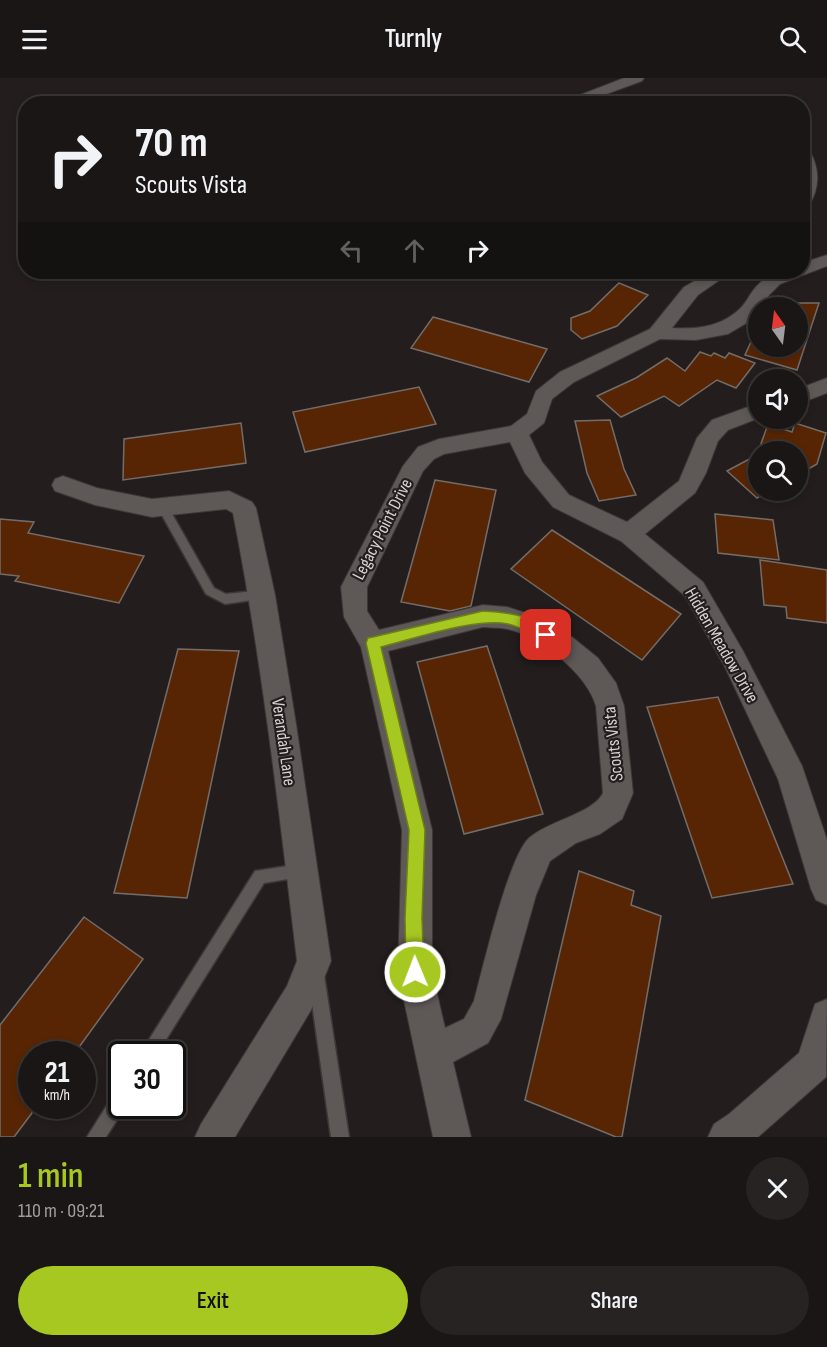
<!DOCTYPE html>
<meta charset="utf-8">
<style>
:root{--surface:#1a1616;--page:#272323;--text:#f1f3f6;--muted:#9f9fa1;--line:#383535;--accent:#a6c821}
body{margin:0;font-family:"Sofia Sans Condensed",sans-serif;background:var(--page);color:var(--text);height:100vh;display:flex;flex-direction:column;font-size:22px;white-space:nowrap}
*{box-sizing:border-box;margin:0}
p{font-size:20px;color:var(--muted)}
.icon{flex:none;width:33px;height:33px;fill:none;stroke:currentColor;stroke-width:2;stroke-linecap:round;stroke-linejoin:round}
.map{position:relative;height:1059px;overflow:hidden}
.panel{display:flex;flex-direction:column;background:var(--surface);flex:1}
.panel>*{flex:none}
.hud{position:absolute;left:18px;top:18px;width:792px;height:183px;border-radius:24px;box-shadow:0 3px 9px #0003,0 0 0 2px var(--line);background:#1a1616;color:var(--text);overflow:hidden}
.needle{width:39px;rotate:346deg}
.buttons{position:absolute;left:748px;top:219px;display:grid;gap:12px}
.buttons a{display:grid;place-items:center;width:60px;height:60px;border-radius:50%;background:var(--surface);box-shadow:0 3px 9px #0003,0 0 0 2px var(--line);font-size:30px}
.speed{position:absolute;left:18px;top:963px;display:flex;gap:12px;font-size:30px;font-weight:700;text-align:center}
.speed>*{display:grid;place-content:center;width:78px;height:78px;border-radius:50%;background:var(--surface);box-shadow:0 3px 9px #0003,0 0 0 2px var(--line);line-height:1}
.speed small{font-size:15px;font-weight:400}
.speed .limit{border:3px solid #111;border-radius:9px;background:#fff;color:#111}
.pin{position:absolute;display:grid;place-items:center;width:51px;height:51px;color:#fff;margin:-26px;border-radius:12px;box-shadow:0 3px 9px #0006}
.me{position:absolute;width:66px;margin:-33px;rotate:359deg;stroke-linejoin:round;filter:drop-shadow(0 0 4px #0008)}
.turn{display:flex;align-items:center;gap:21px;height:126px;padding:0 18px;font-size:27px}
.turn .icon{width:78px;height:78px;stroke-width:2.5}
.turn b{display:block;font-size:42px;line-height:51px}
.lanes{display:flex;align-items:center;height:57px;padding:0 18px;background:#0003;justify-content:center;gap:30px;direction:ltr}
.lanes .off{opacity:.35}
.round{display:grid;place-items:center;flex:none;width:63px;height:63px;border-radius:32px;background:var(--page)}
.head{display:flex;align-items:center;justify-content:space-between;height:102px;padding:0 18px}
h1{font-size:36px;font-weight:600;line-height:45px;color:var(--accent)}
.action{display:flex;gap:12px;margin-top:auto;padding:12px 18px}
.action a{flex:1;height:69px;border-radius:36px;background:var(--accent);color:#111;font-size:24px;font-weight:600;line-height:69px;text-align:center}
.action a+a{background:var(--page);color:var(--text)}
header{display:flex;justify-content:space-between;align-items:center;height:78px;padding:0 18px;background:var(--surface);font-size:27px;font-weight:600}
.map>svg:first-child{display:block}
</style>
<header><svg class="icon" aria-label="menu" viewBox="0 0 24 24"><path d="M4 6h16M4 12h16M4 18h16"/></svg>Turnly<svg class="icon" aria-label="search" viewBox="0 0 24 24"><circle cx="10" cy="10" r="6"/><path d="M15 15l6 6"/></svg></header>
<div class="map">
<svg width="827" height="1059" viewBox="0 0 827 1059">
<rect width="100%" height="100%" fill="#231e1d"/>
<path fill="#572504" stroke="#736d6a" stroke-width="1.5" d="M619,205l29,12 -31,31 -35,13 -11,-9v-12l19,-7z
M777,225h42l-22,67 -52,-15 9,-20 5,1v10h39v-38h-19z
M433,239l114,32 -18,33 -118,-34z
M700,274l11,4 3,-3 11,5 4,-5 26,10 -19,25 -19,-8 -38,26 -15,-10 -43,21 -24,-21 39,-18 31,-20 18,13z
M419,309l17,37 -131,28 -12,-40z
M610,342l14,49 12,26 -37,6 -12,-28 -12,-52z
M241,345l5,40 -123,17 1,-41z
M795,345l31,10 -9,31 -19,11v-23h-39v38h11l-13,8 -30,-27 30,-16 11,-31 24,8z
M435,402l61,10 -25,116 -21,5 -49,-9z
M715,436l58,6 6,40 -61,-7z
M0,441l34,3 -6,11 116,23 -25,47 -104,-22 4,-5 -19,-2z
M552,452l129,84 -39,46 -131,-91z
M760,482l67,10v53l-40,-5 -1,-11 -22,-2z
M487,568l56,168 -79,20 -47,-172z
M178,571l61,2 -52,247 -73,-5z
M718,619l75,187 -81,14 -65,-191z
M579,793l55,20 -3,14 30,11 -39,221h-6l-91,-37z
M84,839l59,42 -69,95h-42v59l-18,24h-14v-112z"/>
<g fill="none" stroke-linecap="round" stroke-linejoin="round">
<defs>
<path id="service" d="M163,426l4,1 47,83 12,6 36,-4 4,2 2,3 -2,3 -41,6 -19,-10 -48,-86z
M301,786l5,2 2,5 -2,5 -42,7 -107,171h-17l115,-183z
M316,889l6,2 2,6 25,162h-18l-23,-162 2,-6z
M122,1011v17h4l-20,31h-19l29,-46z"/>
<path id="minor" d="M624,0h20l-2,3 -63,23h-22z
M802,67l5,2c13,19 14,40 1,60l-6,1z
M827,177v11l-47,18 -11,11 -7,13h-3v4l-9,9 -22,13 -32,6 -36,-1 -86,43 -22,17 -8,24 -15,12 13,27 27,33 58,27 52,-41 18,-43 15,-18 47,-17v15l-31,12 -10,11 -12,32 -11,20 -50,41 58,48 40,69 59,115 25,74v65l-11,-5 -5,-11 -33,-110 -53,-112 -40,-71 -64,-55 -68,-34 -28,-34 -15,-31 -66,12 -10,5 -11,12 -56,116v24l12,19 104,-25 24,2 31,10 34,20 26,21 18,25 8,23 9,87 -11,26 -22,15 -24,9 -26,18 -14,34 -35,124 -13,24 -35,19 18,75h-38l-35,-165 4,-142 -41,-183 -17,-30 -3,-30 62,-121 15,-19 21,-8 72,-13 16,-12 9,-23 24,-19 90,-43 34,-42 26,-15h21l-33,23 -26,33c22,1 44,0 63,-15 7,-5 11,-11 15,-18 13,-21 29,-23 52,-23v-9zM483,549c8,1 16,0 24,2 32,6 80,45 89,77l7,87c-9,20 -55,28 -74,45 -21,20 -46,130 -55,163l-10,18 -19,9 -13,-56v-142l-44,-179z
M827,300v15l-29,11v-15z
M63,398l34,12 55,11 77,-8 23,11 4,6 19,87 21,129 35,237 -20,49 -76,127h-40l6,-13 86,-138 10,-25c-18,-150 -35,-300 -64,-448l-7,-4 -74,8 -57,-12 -40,-14 -3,-6 3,-6z
M827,921l-1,78 -68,60h-50l6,-13 15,-10 70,-61 16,-49z"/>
</defs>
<use href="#service" stroke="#3c3837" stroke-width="3"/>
<use href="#minor" stroke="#3c3837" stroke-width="2"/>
<use href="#service" fill="#5e5856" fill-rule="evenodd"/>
<use href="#minor" fill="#5e5856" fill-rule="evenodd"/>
</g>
<path fill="#a6c821" stroke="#6c8215" stroke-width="1.5" d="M483,533c19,1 61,5 70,24l-2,4 -5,2c-13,-5 -24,-14 -38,-17 -31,-7 -95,15 -127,23l44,183 -3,88 2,54 -3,6 -6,3 -7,-3 -2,-6 -1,-54 4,-88 -43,-187 2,-5 5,-1z"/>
<g text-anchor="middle" stroke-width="4.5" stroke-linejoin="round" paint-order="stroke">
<g font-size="18" fill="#d6d2d1" stroke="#231e1d">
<text transform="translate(382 451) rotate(-63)" y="6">Legacy Point Drive</text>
<text transform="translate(722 567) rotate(60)" y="6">Hidden Meadow Drive</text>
<text transform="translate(284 664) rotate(82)" y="6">Verandah Lane</text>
<text transform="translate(613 666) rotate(-96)" y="6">Scouts Vista</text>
</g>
</g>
</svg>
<div class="buttons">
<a><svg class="needle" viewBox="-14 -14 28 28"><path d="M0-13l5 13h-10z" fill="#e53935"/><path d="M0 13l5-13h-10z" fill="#9f9fa1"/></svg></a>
<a><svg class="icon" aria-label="sound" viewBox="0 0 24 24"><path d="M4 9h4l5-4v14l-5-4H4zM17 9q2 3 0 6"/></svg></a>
<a><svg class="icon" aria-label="search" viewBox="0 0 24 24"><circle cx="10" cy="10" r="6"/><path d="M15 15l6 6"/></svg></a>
</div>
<div class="speed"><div>21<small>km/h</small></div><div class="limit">30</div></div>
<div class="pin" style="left:546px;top:557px;background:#d93025"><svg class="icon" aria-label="arrive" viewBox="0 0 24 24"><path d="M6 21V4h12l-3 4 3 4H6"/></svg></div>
<svg class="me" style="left:415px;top:894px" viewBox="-20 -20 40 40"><circle r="17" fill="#a6c821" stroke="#fff" stroke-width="3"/><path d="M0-11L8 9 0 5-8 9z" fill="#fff"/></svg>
<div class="hud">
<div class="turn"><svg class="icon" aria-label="right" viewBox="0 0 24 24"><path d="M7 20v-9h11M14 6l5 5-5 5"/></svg><div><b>70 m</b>Scouts Vista</div></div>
<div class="lanes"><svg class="icon off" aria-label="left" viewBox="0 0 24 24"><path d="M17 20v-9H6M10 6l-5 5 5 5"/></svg><svg class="icon off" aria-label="ahead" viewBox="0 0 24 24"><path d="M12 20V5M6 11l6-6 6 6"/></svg><svg class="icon" aria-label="right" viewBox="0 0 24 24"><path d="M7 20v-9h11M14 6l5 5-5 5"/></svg></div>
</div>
</div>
<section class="panel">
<div class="head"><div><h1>1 min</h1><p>110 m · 09:21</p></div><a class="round"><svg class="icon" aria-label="close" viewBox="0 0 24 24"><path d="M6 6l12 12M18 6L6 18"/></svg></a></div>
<div class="action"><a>Exit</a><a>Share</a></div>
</section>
